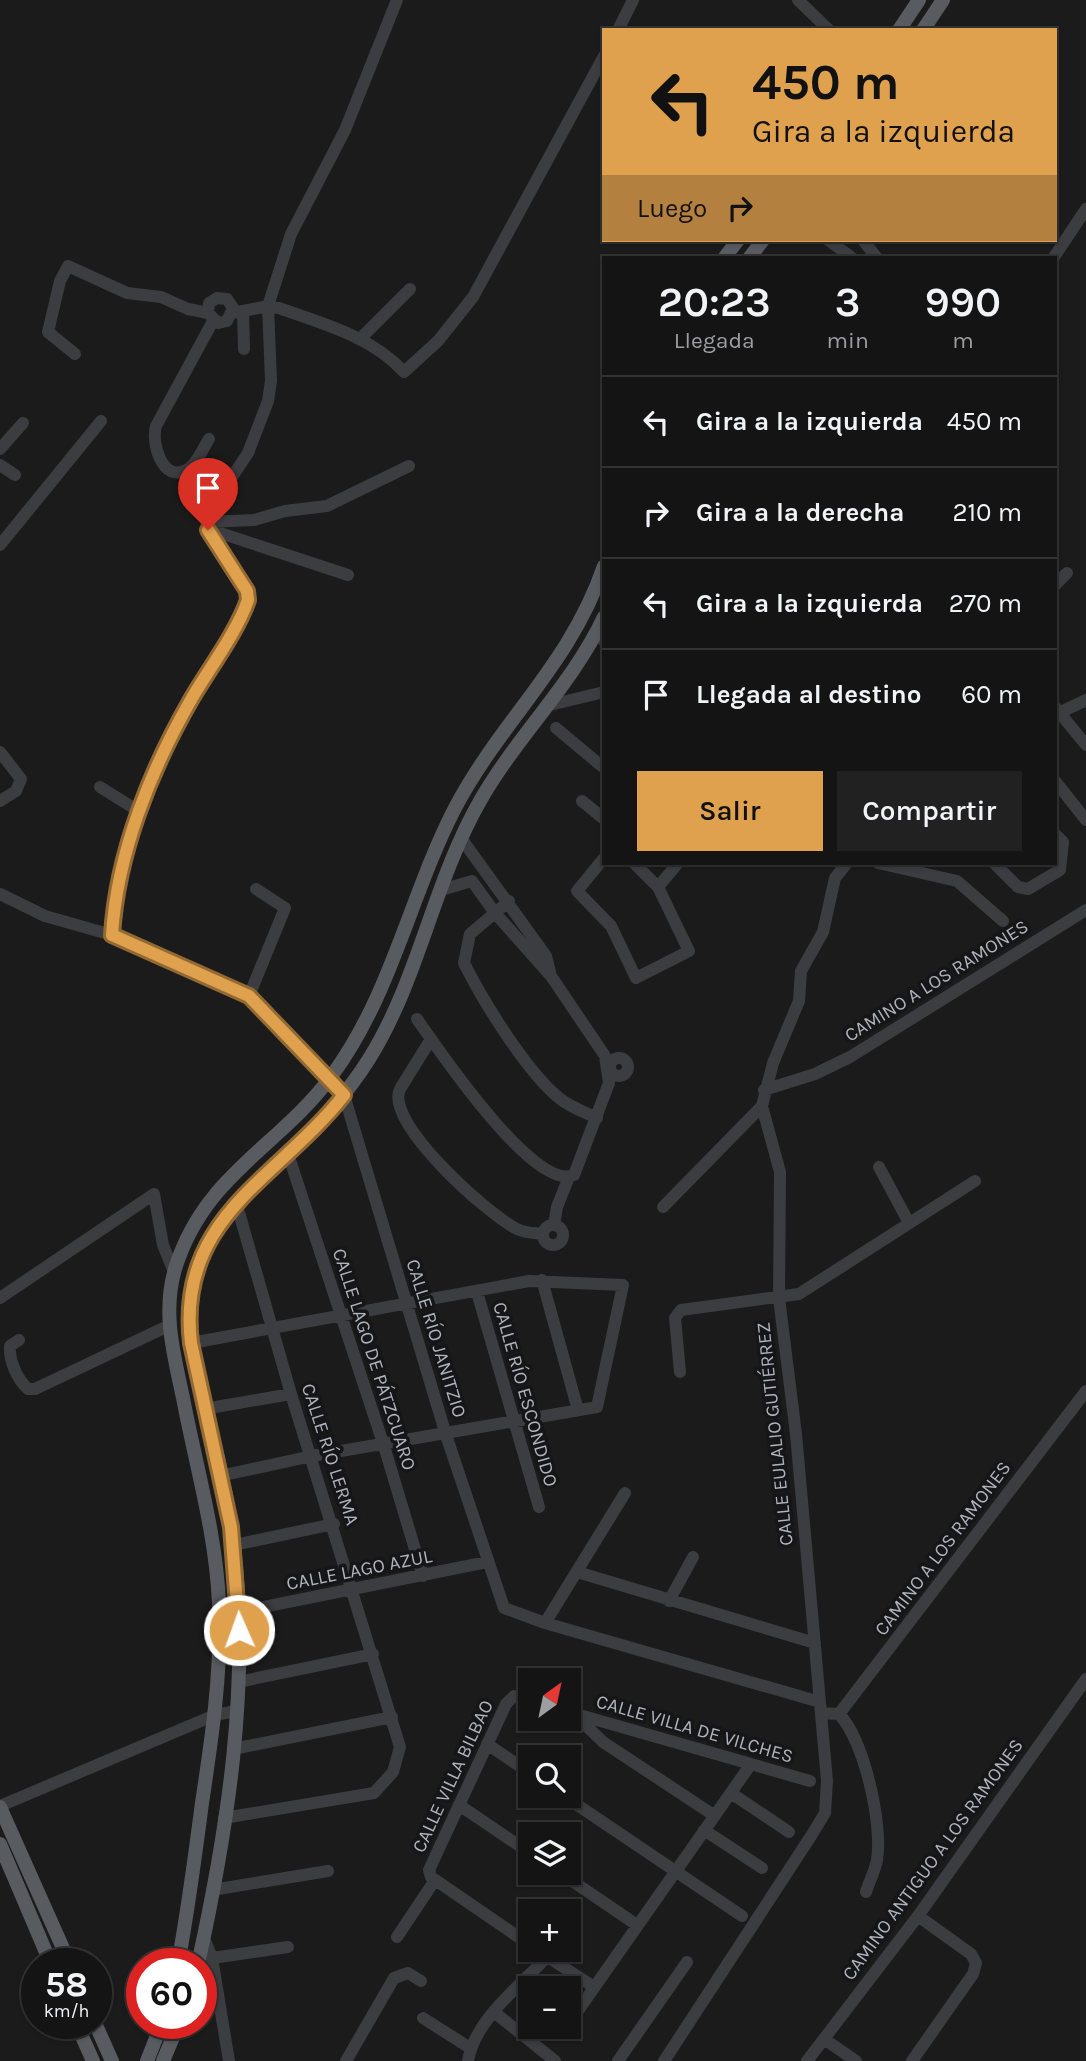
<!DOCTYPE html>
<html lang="es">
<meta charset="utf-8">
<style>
:root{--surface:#141415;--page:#212122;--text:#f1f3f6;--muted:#9d9ea0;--line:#333334;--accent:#e0a14f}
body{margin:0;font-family:Karla,sans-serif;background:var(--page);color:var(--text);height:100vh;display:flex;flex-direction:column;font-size:26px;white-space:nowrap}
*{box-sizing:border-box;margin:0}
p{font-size:23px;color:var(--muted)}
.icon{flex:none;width:38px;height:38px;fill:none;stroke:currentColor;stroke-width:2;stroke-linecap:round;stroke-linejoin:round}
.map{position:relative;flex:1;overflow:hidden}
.panel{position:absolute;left:602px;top:256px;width:455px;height:609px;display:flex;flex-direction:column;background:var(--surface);border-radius:0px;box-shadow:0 2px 5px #0004,0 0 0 2px var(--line)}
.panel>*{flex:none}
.top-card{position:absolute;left:602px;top:28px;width:455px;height:214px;border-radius:0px;box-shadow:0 2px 5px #0004,0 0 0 2px var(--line);background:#e0a14f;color:#111;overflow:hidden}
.needle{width:46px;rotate:33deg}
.controls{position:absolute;left:518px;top:1668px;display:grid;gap:14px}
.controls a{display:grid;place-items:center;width:63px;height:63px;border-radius:0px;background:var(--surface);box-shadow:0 2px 5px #0004,0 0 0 2px var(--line);font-size:35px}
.speed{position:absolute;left:21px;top:1948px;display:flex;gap:14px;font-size:35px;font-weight:700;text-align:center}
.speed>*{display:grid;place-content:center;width:91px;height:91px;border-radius:50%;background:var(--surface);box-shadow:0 2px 5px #0004,0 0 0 2px var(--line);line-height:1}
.speed small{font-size:18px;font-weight:400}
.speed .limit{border:10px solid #d22;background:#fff;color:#111}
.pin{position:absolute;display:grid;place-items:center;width:60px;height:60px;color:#fff;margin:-72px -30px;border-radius:50% 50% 50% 0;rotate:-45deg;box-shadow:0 0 7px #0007}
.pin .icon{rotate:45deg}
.me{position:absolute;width:77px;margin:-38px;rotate:358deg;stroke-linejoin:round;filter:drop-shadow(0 0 5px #0008)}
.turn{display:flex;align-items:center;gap:24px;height:147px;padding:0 35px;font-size:32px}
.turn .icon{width:91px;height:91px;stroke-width:2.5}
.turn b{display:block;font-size:49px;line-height:60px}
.then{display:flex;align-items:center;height:66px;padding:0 35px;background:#0003;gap:14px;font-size:26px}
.eta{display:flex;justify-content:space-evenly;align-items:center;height:119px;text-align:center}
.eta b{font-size:42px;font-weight:600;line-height:49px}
.action{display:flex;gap:14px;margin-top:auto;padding:14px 35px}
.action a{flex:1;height:80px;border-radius:0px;background:var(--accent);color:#111;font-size:28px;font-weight:600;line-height:80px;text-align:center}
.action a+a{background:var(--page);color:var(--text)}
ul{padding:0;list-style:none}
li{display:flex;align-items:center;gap:21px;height:91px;padding:0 35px;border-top:2px solid var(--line)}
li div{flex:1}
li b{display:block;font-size:26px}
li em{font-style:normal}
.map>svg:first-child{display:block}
</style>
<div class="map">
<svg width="1086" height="2061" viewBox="0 0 1086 2061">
<rect width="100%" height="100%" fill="#1b1b1c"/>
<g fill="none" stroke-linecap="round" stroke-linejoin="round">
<path stroke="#3c3d41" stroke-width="12" d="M798,0l31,30
M618,30l15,-30
M828,240l23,17
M863,240l13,17
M1054,257l32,-48
M243,312l1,37
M233,313l35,-7 11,2c44,16 92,28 125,64l34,-31 35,-44 131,-241
M361,338l49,-49
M75,354l-27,-22 12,-51 8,-15 59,27 34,4 27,12 20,4 10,10 9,-2 6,-13 -6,-9 -10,-1 -8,5 -1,10
M209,439c-6,9 -13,27 -23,31 -24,13 -35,-28 -30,-44l57,-105
M0,449l23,-26
M0,465l15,10
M207,522l47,-2 31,-9 42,-5 82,-40
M208,529l140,46
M0,545l101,-124
M1055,585l12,-12
M602,620l2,21
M550,705l54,-13
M1055,707l31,38
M1059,713l27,-13
M556,728l48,40
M0,752l21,27 -5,12 -16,10
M1055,781l31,39
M100,787l40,25
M582,801l22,18
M461,838l85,118 5,20
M604,858l-27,33 34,35 25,52 53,-27 -31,-64 -24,-24
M878,863l79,18 46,40
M994,863l24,24 10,2 32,-19 3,-28 -8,-8
M658,887l20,-24
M0,894l45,22 67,19 131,57 12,9 89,94 102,340 58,173 41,15 275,79
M509,901l-39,33 -6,29c19,38 62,108 95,135 11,9 25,14 38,20
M112,935c5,-82 39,-166 80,-237 17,-30 45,-66 56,-98l-1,-9 -33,-48 -6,-14v-16l40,-60 20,-52 3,-20 -3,-75 23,-72 54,-104 52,-130
M249,996l36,-88 -29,-19
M417,1019c21,30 118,174 157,156l35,-92 -4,-27 -54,-80 -56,-63 -23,-32 -31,9
M431,1039l-31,50c-16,33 87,125 117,140 8,4 17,4 26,5
M610 1067a9 9 0 1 1 18 0a9 9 0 1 1-18 0Z
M764,1090l51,-16 35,-17 236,-147
M288,1154l96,292 39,130
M879,1167l29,54
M663,1207l99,-101
M554,1225l3,-18 12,-30
M543 1235a10 10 0 1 1 20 0a10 10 0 1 1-20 0Z
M542,1280l36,130
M477,1292l62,215
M0,1298l154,-104 9,51 11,27
M19,1340l-9,6c-1,15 7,33 18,43h7l133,-63
M191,1343l338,-62 94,4 -26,122 -285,49 -92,20
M680,1372l-5,-54 6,-8 118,-16 176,-113
M204,1409l87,-15
M234,1545l100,-21
M577,1572l238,71
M669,1601l24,-44
M239,1612l248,-50
M545,1623l80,-130
M238,1682l135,-28
M530,1700l-16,-4 -8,8 -77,166 2,7 99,68
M569,1712l241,69
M821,1713l18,1 247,-323
M574,1714l29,28 112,74
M839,1714c25,26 44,110 38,146 -2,11 -8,22 -11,32
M487,1744l43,29
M233,1749l159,-32
M731,1793l58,39
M564,1796l178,120
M459,1805l71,48
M0,1806l215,-91 21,-4
M224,1818l150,-25 19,-21 7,-25 -109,-353 -55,-192
M704,1830l58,38
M559,1872l78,53
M212,1890l116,-19
M397,1937l38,-57
M204,1938l8,20 17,103
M537,1950l57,37
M212,1958l76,-11
M494,2012l61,49
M423,2018l47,30
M570,2022l181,-258
M824,2039l32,22
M346,2061l48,-83 14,-5 13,8
M468,2061c7,-42 52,-75 80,-105
M618,2061l69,-99
M664,2061l147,-225 14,-23 2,-32 -31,-347 -17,-136 1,-126 -18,-66 11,-43 26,-62 2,-30 22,-39 12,-54 12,-15
M807,2061l111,-145 168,-237
M912,2061l61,-87 3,-11 -5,-9 -53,-38"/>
<path stroke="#585b60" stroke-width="14" d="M899,30l20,-30
M923,30l20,-30
M725,257l13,-17
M750,257l13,-17
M0,1807l70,157
M0,1844l51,120
M178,1964c10,-54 17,-107 24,-161 10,-66 20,-133 17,-200 -3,-69 -23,-137 -36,-205 -9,-43 -21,-85 -8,-129 29,-95 105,-122 158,-195 59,-81 77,-179 122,-266 47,-89 115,-143 149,-242
M198,1964c30,-136 52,-279 36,-418 -8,-68 -29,-135 -43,-203 -12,-97 38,-131 100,-191 29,-29 56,-58 78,-93 50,-80 64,-176 111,-258 37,-65 92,-116 124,-184
M76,2023l17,38
M95,2023l17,38
M147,2061l15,-38
M163,2061l16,-38"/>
</g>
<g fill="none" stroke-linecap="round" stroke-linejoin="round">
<defs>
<path id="route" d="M208,530l39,61 1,9c-11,32 -39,69 -56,98 -41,71 -75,155 -80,237l137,61 95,99c-66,84 -168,122 -153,248l40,184 8,103"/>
</defs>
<use href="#route" stroke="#926933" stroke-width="18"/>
<use href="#route" stroke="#e0a14f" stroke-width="12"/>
</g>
<g text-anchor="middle" stroke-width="7" stroke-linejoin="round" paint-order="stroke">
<g font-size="19" fill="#afb3bb" stroke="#161618">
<text transform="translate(936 980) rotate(-32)" y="7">CAMINO A LOS RAMONES</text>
<text transform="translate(437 1338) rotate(73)" y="7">CALLE RÍO JANITZIO</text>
<text transform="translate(375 1359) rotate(72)" y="7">CALLE LAGO DE PÁTZCUARO</text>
<text transform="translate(526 1394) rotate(74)" y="7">CALLE RÍO ESCONDIDO</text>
<text transform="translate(774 1434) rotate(-96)" y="7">CALLE EULALIO GUTIÉRREZ</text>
<text transform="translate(331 1454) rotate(72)" y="7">CALLE RÍO LERMA</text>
<text transform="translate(942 1548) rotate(-53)" y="7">CAMINO A LOS RAMONES</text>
<text transform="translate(359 1569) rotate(-11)" y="7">CALLE LAGO AZUL</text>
<text transform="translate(695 1728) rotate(16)" y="7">CALLE VILLA DE VILCHES</text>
<text transform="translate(452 1776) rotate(-65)" y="7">CALLE VILLA BILBAO</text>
<text transform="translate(932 1859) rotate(-54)" y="7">CAMINO ANTIGUO A LOS RAMONES</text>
</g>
</g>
</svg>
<div class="controls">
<a><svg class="needle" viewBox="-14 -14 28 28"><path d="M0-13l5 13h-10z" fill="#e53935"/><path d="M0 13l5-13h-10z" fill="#9d9ea0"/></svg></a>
<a><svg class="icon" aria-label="search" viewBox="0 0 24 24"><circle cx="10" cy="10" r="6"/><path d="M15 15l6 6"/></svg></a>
<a><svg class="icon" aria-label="layers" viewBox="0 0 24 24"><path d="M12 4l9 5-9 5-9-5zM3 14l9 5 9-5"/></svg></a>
<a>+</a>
<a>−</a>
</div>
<div class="speed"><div>58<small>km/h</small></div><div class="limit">60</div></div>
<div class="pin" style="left:208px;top:530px;background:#d93025"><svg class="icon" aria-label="arrive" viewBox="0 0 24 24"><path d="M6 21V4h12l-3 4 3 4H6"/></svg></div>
<svg class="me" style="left:239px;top:1630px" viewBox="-20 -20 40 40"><circle r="17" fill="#e0a14f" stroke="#fff" stroke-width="3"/><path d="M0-11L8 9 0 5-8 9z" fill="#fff"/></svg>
<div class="top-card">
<div class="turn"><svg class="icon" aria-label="left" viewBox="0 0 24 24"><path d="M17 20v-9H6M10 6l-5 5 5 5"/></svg><div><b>450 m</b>Gira a la izquierda</div></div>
<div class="then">Luego<svg class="icon" aria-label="right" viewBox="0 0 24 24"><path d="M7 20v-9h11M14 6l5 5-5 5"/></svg></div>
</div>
<section class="panel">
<div class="eta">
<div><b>20:23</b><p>Llegada</p></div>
<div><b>3</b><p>min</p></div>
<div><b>990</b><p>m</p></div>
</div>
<ul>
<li><svg class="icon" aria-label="left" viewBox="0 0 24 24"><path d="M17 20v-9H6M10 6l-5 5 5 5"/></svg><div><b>Gira a la izquierda</b></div><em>450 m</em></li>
<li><svg class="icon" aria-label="right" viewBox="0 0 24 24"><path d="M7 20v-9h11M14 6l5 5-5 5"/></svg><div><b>Gira a la derecha</b></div><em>210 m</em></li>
<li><svg class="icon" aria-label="left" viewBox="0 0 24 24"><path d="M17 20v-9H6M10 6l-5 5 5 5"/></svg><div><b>Gira a la izquierda</b></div><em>270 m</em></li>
<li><svg class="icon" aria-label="arrive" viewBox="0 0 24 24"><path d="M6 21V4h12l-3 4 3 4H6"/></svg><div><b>Llegada al destino</b></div><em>60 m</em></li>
</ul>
<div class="action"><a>Salir</a><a>Compartir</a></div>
</section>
</div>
